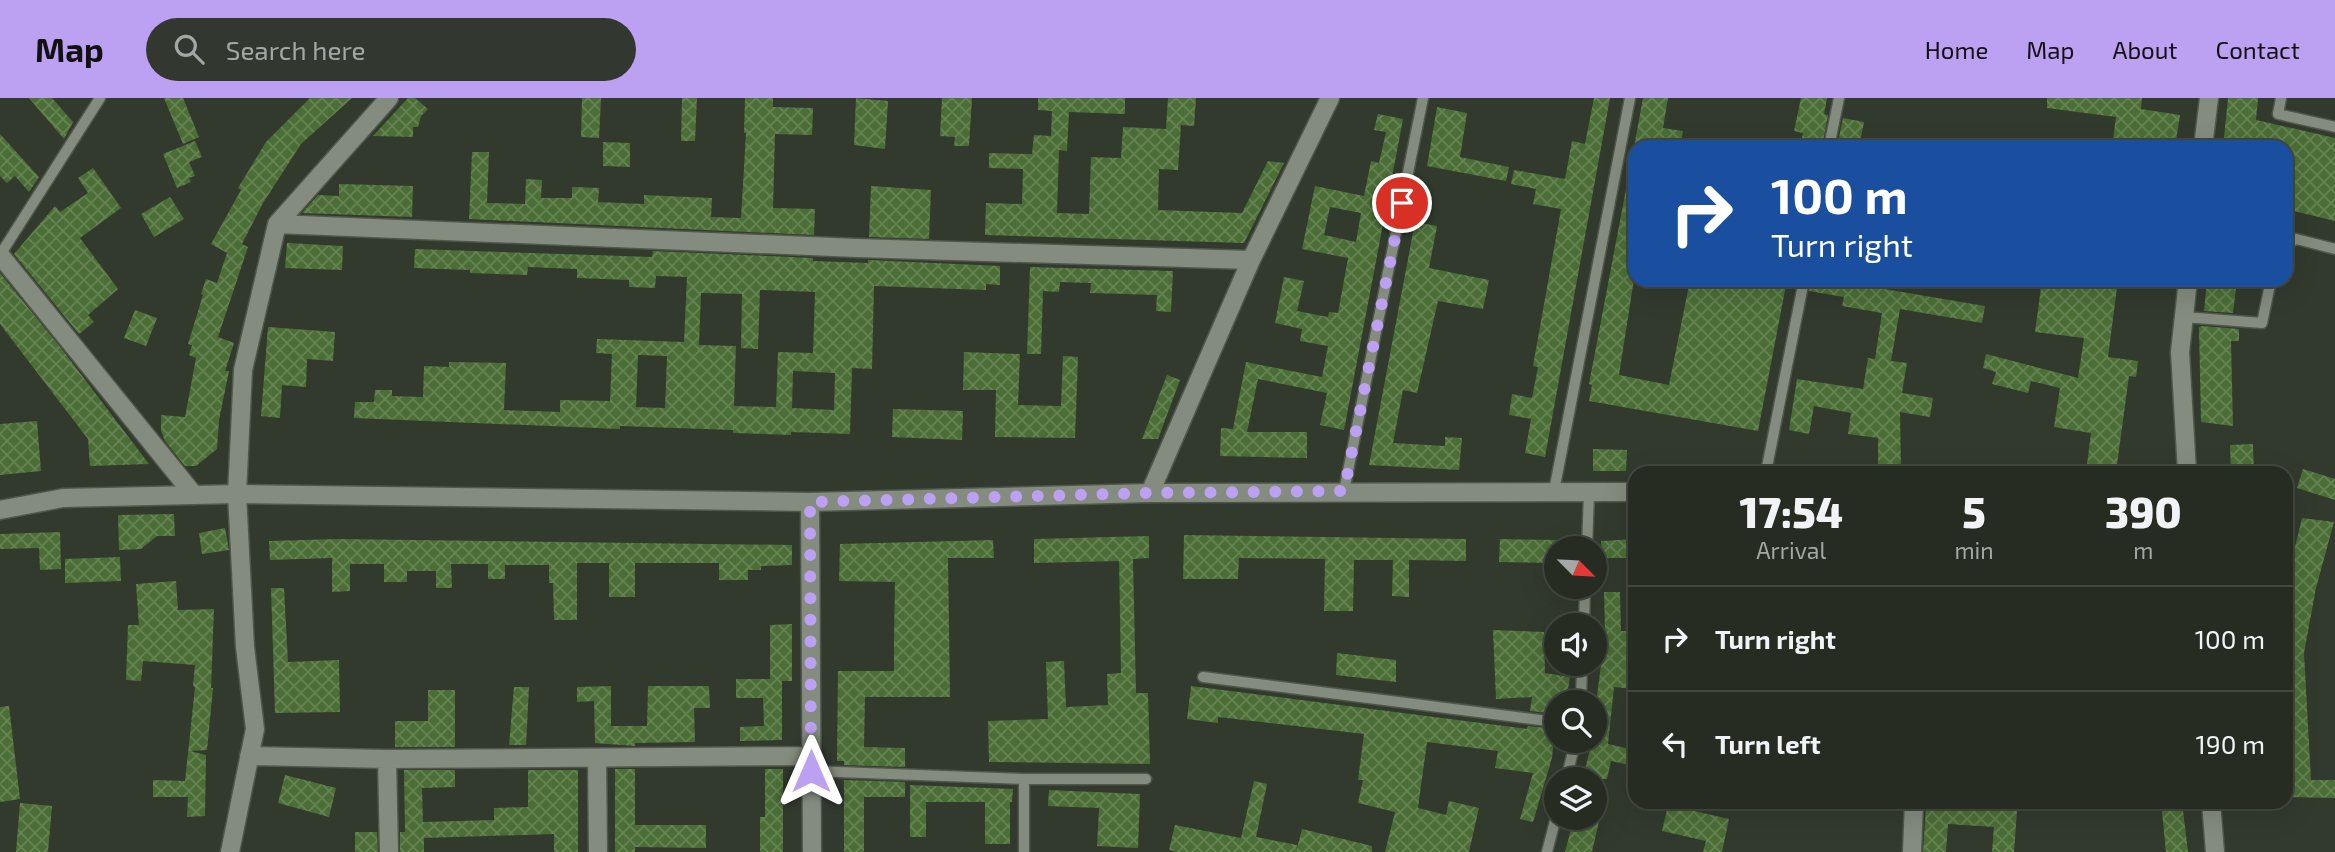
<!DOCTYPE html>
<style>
:root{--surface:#262c22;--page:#32382f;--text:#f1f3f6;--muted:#a4a7a5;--line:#424840;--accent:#bca0f2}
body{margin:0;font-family:"Exo 2",sans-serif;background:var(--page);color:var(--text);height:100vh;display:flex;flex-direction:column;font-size:26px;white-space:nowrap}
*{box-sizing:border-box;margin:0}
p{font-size:23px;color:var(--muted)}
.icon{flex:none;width:38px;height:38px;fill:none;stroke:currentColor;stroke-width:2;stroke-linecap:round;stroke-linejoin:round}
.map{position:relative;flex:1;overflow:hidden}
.sheet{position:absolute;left:1628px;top:368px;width:665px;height:343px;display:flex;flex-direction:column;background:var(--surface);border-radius:21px;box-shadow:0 7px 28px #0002,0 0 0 2px var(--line)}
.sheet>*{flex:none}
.hud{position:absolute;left:1628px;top:42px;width:665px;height:147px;border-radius:21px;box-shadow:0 7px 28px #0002,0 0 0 2px var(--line);background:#1a4fa0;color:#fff;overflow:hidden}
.needle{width:46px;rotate:114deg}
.buttons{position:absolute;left:1544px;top:438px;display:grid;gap:14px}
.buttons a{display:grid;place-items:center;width:63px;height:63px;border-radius:50%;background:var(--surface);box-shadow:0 7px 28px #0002,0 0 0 2px var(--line);font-size:35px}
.pin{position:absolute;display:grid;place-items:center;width:60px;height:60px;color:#fff;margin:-30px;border:4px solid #fff;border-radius:50%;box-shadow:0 2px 7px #0007}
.me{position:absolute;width:77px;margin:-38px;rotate:0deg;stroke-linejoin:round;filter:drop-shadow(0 0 5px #0008)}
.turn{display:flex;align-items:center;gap:24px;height:147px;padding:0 28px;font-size:32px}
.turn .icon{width:91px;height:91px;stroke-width:2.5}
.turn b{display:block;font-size:49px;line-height:60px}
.eta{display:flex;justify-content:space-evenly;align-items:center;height:119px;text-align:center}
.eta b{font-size:42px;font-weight:800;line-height:49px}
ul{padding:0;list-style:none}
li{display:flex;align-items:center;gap:21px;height:105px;padding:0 28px;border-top:2px solid var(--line)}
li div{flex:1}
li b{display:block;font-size:26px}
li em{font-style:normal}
header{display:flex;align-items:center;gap:42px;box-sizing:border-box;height:98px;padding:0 35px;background:var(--accent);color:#111}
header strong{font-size:33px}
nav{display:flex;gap:38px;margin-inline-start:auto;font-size:24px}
.search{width:490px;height:63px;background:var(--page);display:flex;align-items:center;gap:18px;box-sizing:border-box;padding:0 24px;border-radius:38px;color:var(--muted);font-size:26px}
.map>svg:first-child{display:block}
</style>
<header>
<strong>Map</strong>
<div class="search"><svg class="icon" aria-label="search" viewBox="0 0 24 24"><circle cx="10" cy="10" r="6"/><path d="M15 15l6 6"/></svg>Search here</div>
<nav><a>Home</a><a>Map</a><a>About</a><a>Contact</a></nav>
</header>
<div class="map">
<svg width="2335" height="754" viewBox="0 0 2335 754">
<defs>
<pattern id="building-cross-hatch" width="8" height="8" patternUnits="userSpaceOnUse" patternTransform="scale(1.75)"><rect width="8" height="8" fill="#4b6e36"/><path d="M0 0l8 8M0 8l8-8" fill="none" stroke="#658353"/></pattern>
</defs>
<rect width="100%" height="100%" fill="#323a2e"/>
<path fill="url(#building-cross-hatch)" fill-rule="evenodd" d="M29,0h23l21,24 -9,17z
M164,0h19l16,39 -16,7z
M310,0h42l-51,46 -38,59 -21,41 6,3 -30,90 16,6 -9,28h4l-10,49 -2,29 -21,17h-11l-20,-25 -4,-10v-16l24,2 11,-59 -7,-3 3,-10 -4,-1 15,-49 -2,-1 5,-15 11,4 10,-30 -16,-9 30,-54 -3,-2 28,-46z
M408,0h7l13,11 -7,7 -3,11h-5v10l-40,-1z
M582,0h19l-2,40 -18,-1z
M682,0h15l-2,43h-14z
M745,0h28v9l40,1 -1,27 -37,-1 -2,74 42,1 -1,26 -345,-16 3,-67h17l-2,51 38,1 1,-25 16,1 -1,18h31v-11l27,1 -1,14 46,2v-9l68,3 -1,19 30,1 5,-85h-2z
M856,0l32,3 -3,48 -31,-4z
M942,0h30l-3,48h-15l1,-9 -15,-1z
M1038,0h87v16l-56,-2 -2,39 -8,-1 -2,63 32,1 2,-57 30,1 2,-31 43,2 2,-31h28l-2,28 -13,-1 -3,45 -19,-1 -1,41 84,3 26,-52 16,2 -40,80 -259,-8 1,-32 36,1 1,-35 -34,-1v-15l43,1 2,-19 17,1 1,-25 -14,-1z
M1594,0h16l-65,359 -20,-4 6,-34 -22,-4 3,-21 20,4 6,-31 -5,-1 28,-157 -28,-5 3,-15 -25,-5 3,-14 51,9 7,-38 13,3z
M1643,0h25l-5,30 20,3 -3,16h-46z
M1801,0h26l-3,16 4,1 -6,32h-22l3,-14 -9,-2z
M2047,0h95l-1,11 39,6 -5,32h-63l4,-30 -69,-9z
M2228,0h30l-2,22 79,18v83l-49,-12v-62h-63z
M1437,9l30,6 -7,44 49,10 -3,14 -79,-15z
M1378,16l25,5 -59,311 -24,-5 7,-32 -69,-14 -11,53h60v26l-87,-2 1,-28 12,1 13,-67 76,15 6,-31 -28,-5 2,-12 -27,-6 9,-46 20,4 -7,30 31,6 1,-5 9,1 10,-55 -46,-9 13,-63 49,10 7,-35 8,2 7,-31 -12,-2zM1330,109l31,6 -5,29 -32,-7z
M1843,20l21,4 -5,25h-22z
M0,36l39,43 -10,15 -14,-16 -8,7 -7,-7z
M195,43l7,16 -13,5 6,14 -6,2 2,4 -14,6 -14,-34z
M603,44l27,1v24l-27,-1z
M93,70l28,40 -41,30 38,51 -30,26 6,7 -15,12 -65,-80 41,-48 5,6 28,-19 -10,-15z
M339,86l74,2 -1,31 -110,-4 16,-18 21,1z
M1627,86l7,1v94l-15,96 50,10 21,-105h59l14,3 1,-3h23l-29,151 -169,-30 3,-16 -3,-1z
M871,88l60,4 -2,49 -60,-2z
M170,99l14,22 -30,18 -13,-23z
M1415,124l22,4 -8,42 60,12 -6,29 -45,-8 -21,92 -14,-3 -10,53 52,3v-9l17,1 -3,32 -90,-5z
M287,145l56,3 -1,24 -57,-2z
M415,151l237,8 1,-6 160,7v3l55,2v-3l132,6v19l-14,-1v6l-112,-4 -2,83 -20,-1 -2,66 -59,-2v3l-58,-2v-3l-113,-4v3l-266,-11 1,-16h19l1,-12h17v6l31,1 1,-31 25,1v-5l57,1 -2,47 56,2v-12l50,1 2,-47 -16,-1 1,-14 87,3 3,-65 -31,-1 -1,12 -26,-1v-7l-52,-2v-9l-49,-2 -1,8 -57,-2v-3l-56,-2zM760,192l55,2 -2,61 -35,-1 -2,55 -42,-1 2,-60 -37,-1 2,-52 41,1 -1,54 17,1zM638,257l29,1 -2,52 -29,-1zM793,273l42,2 -1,37 -42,-2z
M1030,169l143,4 -2,41 -15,-1 1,-16 -67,-2 1,-10 -31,-1 -1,10 -16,-1 -2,63h-14z
M0,175l61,75 88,116 -59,2 -2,-27 -88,-115z
M1811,182h20l154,26 -3,17 -82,-14 -9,52 16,2 -5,30 31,5 -3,19 -30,-5 1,57 -23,1v-32l-30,-4 3,-21 -37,-7 -5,28 -20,-4 8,-51 66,10 5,-31 7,1 7,-46 -40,-7 2,-9 -35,-6z
M2042,182h76l-10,77 30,4 -2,16 -7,-1 -13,96h-30l5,-39 -37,-6 6,-39 -29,-7 -3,12 -36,-9 4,-12 -13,-4 3,-14 92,24 6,-40 -49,-6z
M2207,182h30l-4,33 -29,-2z
M135,212l22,8 -11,28 -22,-8z
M2202,228l37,3v12h-8l2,85 -32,-4 -2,-95z
M268,229l67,5 -2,29 -26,-2 -1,28 -24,-2 -2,33 -19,-2z
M964,254l56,2 -2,51 43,1 2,-50 15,1 -3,81 -80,-1 1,-47h-33z
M1167,277l13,5 -22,59h-16z
M893,311l70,2 -1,29 -70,-3z
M37,323l4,50 -41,4v-51z
M2253,346l1,28h-23l-1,-27z
M1593,351l34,1 -1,21h-33z
M2303,371l32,10v21l-38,-12z
M174,416l1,22h-18l-16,13 -22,1 -1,-35z
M2302,420l32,4 -18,66 -12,65 7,127h24v18l-49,-1v-213z
M225,430l4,22 -27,4 -3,-21z
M60,434l1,37 -21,1 -1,-22 -39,1v-15z
M1184,437l282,4v22l-57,-1v37l-17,-1 1,-36h-39l-1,51h-29l1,-52 -86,-1 -1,21h-55z
M1149,438v22l-16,1 3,134h12l2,71 -161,-2 -1,-41 60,-2 -2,-57 18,-1 2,46 42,-2 -1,-31 14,-1 -2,-112 -85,2v-24z
M338,441l454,6v20l-31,1v4h-13v10h-29v-17h-84v34h-26v-34h-32v57h-23l-1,-37h-4v-18h-44v14h-17v-15h-37l1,24h-16v-17h-29v11h-23v-18h-34v27l-18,1v-34l-62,2 -1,-19z
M1500,441l56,1v23l-57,-1z
M1634,441v19h-32l-1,-17z
M993,442l1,18h-46l2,139h-85l-1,50 41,1v19l-61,-2v-4h-7l1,-90h56v-31l1,-58 -56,-1 1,-37z
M120,459l1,24 -56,2v-24z
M176,483l2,29 36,-1 -3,79h2l-6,62 -17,1 16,4 -1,61 -18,1 1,-20h-35v-17l32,1 10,-94 -2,-1 2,-21 -52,-4 -2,20 -15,-1 2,-55h11l-3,-41z
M271,490h13l4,74 51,-2 1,52 -65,1z
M1604,494h16l1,39h13v58l-20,-2 -6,57 26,6v16l-23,-5 -4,18h-24l9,-39h2v-21l11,-85z
M792,526v57h-10v59l-42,1v-14l24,-1 -1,-28h-27v-19h34v-54z
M1493,532l51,2 1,41 25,4 -4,25h-10v12l-26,-3 2,-14 -36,2z
M1337,555l59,7v22l-60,-7z
M611,588v40h36l1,-40h61l1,22h-16l1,34 -60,1v3l-40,-3 -1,-42 -17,1v-15z
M1191,588l336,43 1,-3 27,3 -3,29 -19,64 -13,-3 13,-46 -38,-5 3,-17 -71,-9 -9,66 28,7 3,-14 30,7 -10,44h-84l10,-40 -37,-9 5,-23h-5l6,-46 -146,-17v6l-31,-4z
M514,589h15l-3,58h-17z
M428,592h27v57h-60v-26h33z
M9,608l11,93 -20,3v-95z
M615,671h20v56h71v23l-71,-1v5h-20z
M765,671h18v83h-23v-35h5z
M404,672h51v17l-33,1 1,34 71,-2v-12l34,-1v-37h50v82h-24v-18l-130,4v14h-24v-20h5z
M285,677l51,13 -7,29 -51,-14z
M844,682l61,2v15h-41v55h-20z
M1254,683l13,3 -11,53 41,8 -1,7h-119l-8,-2 6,-25 66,13z
M910,687l103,4 -1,13h-2v42h-25v-42h-59v35h-16z
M1049,692l91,4 -2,54 -41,-2 2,-38 -51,-2z
M2161,704h21l6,50h-22z
M20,705l32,3 -4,46h-32z
M1668,707l61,14 -7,33h-19l3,-11 -44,-10z
M1926,708l91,5 -3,41h-22l2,-25 -46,-3 -2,28h-23z
M1574,719h26l-8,35h-27z
M1302,731l70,17v6h-76z
M355,734h22l1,20h-23z"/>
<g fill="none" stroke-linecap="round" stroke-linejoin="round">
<defs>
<path id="lane" d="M2281,0l-3,16 57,13
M1829,49l10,-49
M2286,147l10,-6 39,10
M0,157l100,-157
M2184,219l78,6 9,-43
M1766,374l38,-192
M1344,393l79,-393
M1554,393l76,-393
M1587,450l2,-55
M1584,527l1,-39
M1203,579l353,45
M1581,604l1,-39
M811,673l213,8h122
M1024,681v73
M1566,681l10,-39
M1547,754l9,-35"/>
<path id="street" d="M277,126l580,24 394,12
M0,157l194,240
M1150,395l101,-233 79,-162
M810,404l2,350
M249,658l138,3 425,-3
M597,660l1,94
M387,661l2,93
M230,754l25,-123 -10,-82 -8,-153 6,-124 34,-146 112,-126
M1912,754l2,-50"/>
<path id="secondary" d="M2203,49l6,-49
M2187,374l-7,-120 8,-72
M0,412l63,-12 174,-4 573,8 340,-9 484,-1
M2211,704l4,50"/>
</defs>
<use href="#lane" stroke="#50564c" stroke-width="13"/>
<use href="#street" stroke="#50564c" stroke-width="21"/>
<use href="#secondary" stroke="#50564c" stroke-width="21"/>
<use href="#lane" stroke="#838c7e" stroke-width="10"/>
<use href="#street" stroke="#838c7e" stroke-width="18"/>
<use href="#secondary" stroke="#838c7e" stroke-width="18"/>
</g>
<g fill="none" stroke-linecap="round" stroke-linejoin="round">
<path stroke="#bca0f2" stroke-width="12" stroke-dasharray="0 21.6" d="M811,673l-1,-269 340,-9 194,-2 58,-288"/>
</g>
</svg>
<div class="buttons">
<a><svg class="needle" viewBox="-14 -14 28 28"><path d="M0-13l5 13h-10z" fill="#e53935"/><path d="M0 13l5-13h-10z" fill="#a4a7a5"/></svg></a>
<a><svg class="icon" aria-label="sound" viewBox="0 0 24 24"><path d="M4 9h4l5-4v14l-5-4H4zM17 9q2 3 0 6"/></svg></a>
<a><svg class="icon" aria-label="search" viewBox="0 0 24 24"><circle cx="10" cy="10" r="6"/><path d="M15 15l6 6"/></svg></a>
<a><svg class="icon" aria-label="layers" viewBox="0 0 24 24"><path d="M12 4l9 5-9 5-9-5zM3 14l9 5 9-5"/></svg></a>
</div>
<div class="pin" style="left:1402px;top:105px;background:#d93025"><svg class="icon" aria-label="arrive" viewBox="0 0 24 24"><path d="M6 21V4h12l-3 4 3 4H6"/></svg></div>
<svg class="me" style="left:811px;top:673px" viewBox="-20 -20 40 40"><path d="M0-17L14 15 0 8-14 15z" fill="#bca0f2" stroke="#fff" stroke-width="4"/></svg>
<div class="hud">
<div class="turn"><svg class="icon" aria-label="right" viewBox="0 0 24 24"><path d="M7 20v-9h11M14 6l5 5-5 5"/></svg><div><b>100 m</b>Turn right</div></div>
</div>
<section class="sheet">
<div class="eta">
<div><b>17:54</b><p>Arrival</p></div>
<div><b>5</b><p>min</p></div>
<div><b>390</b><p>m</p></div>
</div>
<ul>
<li><svg class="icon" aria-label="right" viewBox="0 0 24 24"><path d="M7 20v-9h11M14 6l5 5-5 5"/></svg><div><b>Turn right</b></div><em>100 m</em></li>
<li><svg class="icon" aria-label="left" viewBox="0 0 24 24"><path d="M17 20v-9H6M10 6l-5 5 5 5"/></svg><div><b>Turn left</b></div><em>190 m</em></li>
</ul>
</section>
</div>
